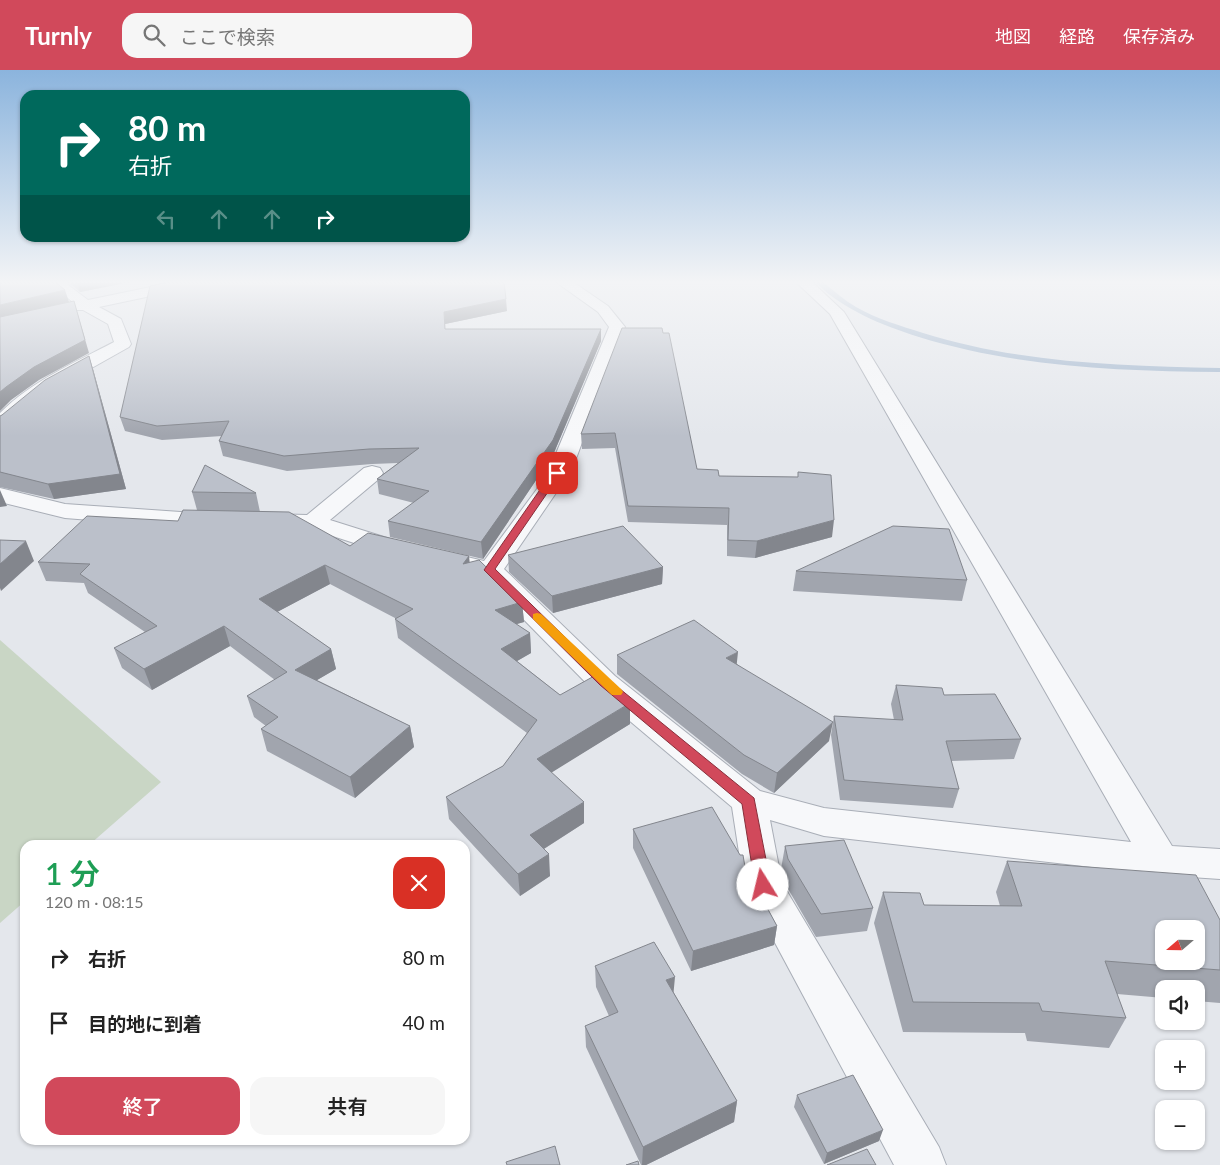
<!DOCTYPE html>
<html lang="ja">
<meta charset="utf-8">
<style>
:root{--surface:#fff;--page:#f6f6f6;--text:#222;--muted:#767676;--accent:#d1495b}
body{margin:0;font-family:Lato,"Noto Sans JP",sans-serif;background:var(--page);color:var(--text);height:100vh;display:flex;flex-direction:column;font-size:19px;white-space:nowrap}
*{box-sizing:border-box;margin:0}
p{font-size:16px;color:var(--muted)}
.icon{flex:none;width:28px;height:28px;fill:none;stroke:currentColor;stroke-width:2;stroke-linecap:round;stroke-linejoin:round}
.map{position:relative;flex:1;overflow:hidden}
.side{position:absolute;left:20px;top:770px;width:450px;height:305px;display:flex;flex-direction:column;background:var(--surface);border-radius:15px;box-shadow:0 1px 4px #0004}
.side>*{flex:none}
.banner{position:absolute;left:20px;top:20px;width:450px;height:152px;border-radius:15px;box-shadow:0 1px 4px #0004;background:#00695c;color:#fff;overflow:hidden}
.needle{width:32px;rotate:250deg}
.fabs{position:absolute;left:1155px;top:850px;display:grid;gap:10px}
.fabs a{display:grid;place-items:center;width:50px;height:50px;border-radius:10px;background:var(--surface);box-shadow:0 1px 4px #0004;font-size:25px}
.pin{position:absolute;display:grid;place-items:center;width:42px;height:42px;color:#fff;margin:-21px;border-radius:10px;box-shadow:0 2px 8px #0006}
.me{position:absolute;width:55px;margin:-28px;rotate:351deg;stroke-linejoin:round;filter:drop-shadow(0 0 4px #0008)}
.turn{display:flex;align-items:center;gap:18px;height:105px;padding:0 25px;font-size:22px}
.turn .icon{width:65px;height:65px;stroke-width:2.5}
.turn b{display:block;font-size:35px;line-height:42px}
.lanes{display:flex;align-items:center;height:48px;padding:0 25px;background:#0003;justify-content:center;gap:25px;direction:ltr}
.lanes .off{opacity:.35}
.round{display:grid;place-items:center;flex:none;width:52px;height:52px;border-radius:15px;background:var(--page)}
.head{display:flex;align-items:center;justify-content:space-between;height:85px;padding:0 25px}
h1{font-size:30px;font-weight:600;line-height:38px;color:#1e9e55}
.cta{display:flex;gap:10px;margin-top:auto;padding:10px 25px}
.cta a{flex:1;height:58px;border-radius:15px;background:var(--accent);color:#fff;font-size:20px;font-weight:600;line-height:58px;text-align:center}
.cta a+a{background:var(--page);color:var(--text)}
ul{padding:0;list-style:none}
li{display:flex;align-items:center;gap:15px;height:65px;padding:0 25px}
li div{flex:1}
li b{display:block;font-size:19px}
li em{font-style:normal}
header{display:flex;align-items:center;gap:30px;box-sizing:border-box;height:70px;padding:0 25px;background:var(--accent);color:#fff}
header strong{font-size:24px}
nav{display:flex;gap:28px;margin-inline-start:auto;font-size:18px}
.search{width:350px;height:45px;background:var(--page);display:flex;align-items:center;gap:12px;box-sizing:border-box;padding:0 18px;border-radius:15px;color:var(--muted);font-size:19px}
.map>svg:first-child{display:block}
</style>
<header>
<strong>Turnly</strong>
<div class="search"><svg class="icon" aria-label="search" viewBox="0 0 24 24"><circle cx="10" cy="10" r="6"/><path d="M15 15l6 6"/></svg>ここで検索</div>
<nav><a>地図</a><a>経路</a><a>保存済み</a></nav>
</header>
<div class="map">
<svg width="1220" height="1095" viewBox="0 0 1220 1095">
<rect width="100%" height="100%" fill="#e4e7ec"/>
<path fill="#c9d6c5" d="M0,570l161,142 -72,63h-64v56l-25,22z"/>
<g fill="none" stroke-linecap="round" stroke-linejoin="round">
<path fill="#9fb4cc" fill-rule="evenodd" d="M815,212h8c11,9 21,18 33,25 21,12 45,19 67,26 96,30 197,33 297,35v4c-102,-1 -204,-5 -301,-35 -38,-12 -75,-27 -104,-55z"/>
<defs>
<path id="minor" d="M48,212h16l24,18 87,-18h30l-7,4 -99,21 22,12 10,25 -2,3 -80,45 -42,36 -7,2v-17c32,-32 74,-50 114,-71l-6,-18 -25,-14h-11l-3,-3 5,-4z
M556,212h17l35,24 17,21 -48,129 -19,34 -54,79 111,107 145,115 64,17 307,34 -301,-528 -34,-32h16l32,30 328,534 48,3v30l-59,-4 -337,-39 -54,-16 12,63 157,264 7,18h-52l-150,-280 -12,-78 -139,-117 -112,-114 -36,-9 -4,-5 4,-5 9,-3 30,7 53,-72 18,-33 54,-129 -11,-15z
M372,396l8,2 3,5 -3,5 -50,42 76,24 3,5 -3,5 -9,2 -9,-2 -77,-25 -50,-3 -4,-5 4,-5 8,-2 38,1 57,-47z
M0,418l65,16 159,11 4,5 -4,5 -8,2 -50,-1 -101,-8 -65,-16z"/>
</defs>
<use href="#minor" stroke="#a9aeb7" stroke-width="2"/>
<use href="#minor" fill="#f7f8fa" fill-rule="evenodd"/>
</g>
<path fill="#a1a5ae" d="M68,212h62l-50,10z
M168,212l339,29 -62,13v5h156v12l-48,114 -70,104 -93,-22 -2,-16 26,-18 -35,-9 -2,-15 21,-16 -26,1 -85,7 -64,-15 -4,-15 3,-5 -60,4 -37,-9 -5,-14z
M663,263l34,136 22,7 79,1v-5l34,65 -77,21 -28,-2v-31l-99,-3 -13,-74 -33,1 -1,-15z
M93,299l33,120 -72,10 -54,-12v-71z
M192,422l64,1 4,19 90,34 119,10v6l53,40 2,20 -8,2 14,9 1,20 -14,8 43,34 70,29 -79,48 33,51 -40,26 6,27 -30,20 -71,-77 -3,-22 57,-31 24,-33 -129,-95 -3,-19v-1l-65,-34 -53,28 54,37 5,20 -19,11 93,46 4,21 -59,51 -88,-47 -6,-22 5,-3 -12,-9 -7,-21 28,-16 -45,-34 -78,44 -30,-22 -8,-20 31,-16 -57,-39 -4,-10 -38,-2 -8,-19 140,-41 19,-11z
M508,485l155,12 -1,17 -109,29 -44,-41z
M796,501l171,9 -5,21 -169,-10z
M617,585l120,9 92,77 -55,52 -32,-19 -125,-100z
M896,615l48,10 77,44 -7,20 -63,2 8,28 -6,19 -113,-8 -9,-65 3,-19 60,4 -3,-16z
M633,759l112,38 32,59 -3,19 -83,26 -58,-123z
M785,776l88,62 -6,23 -51,6 -32,-55 -3,-13z
M1007,791l213,59v83l-24,-2v-12h-32v9l-47,-4 9,24 -17,30 -82,-7 -2,-8 -122,-1 -29,-109 9,-31 41,13 76,1 -4,-14z
M595,896l79,27 63,108 -3,21 -88,43h-5l-55,-118 -1,-21 24,-10 -13,-29z
M797,1025l82,46 -55,23 -30,-57z"/>
<path fill="#83868d" d="M77,212h53l-50,10z
M65,220l4,12 -69,16v-13z
M506,229l1,12 -62,13 -1,-12z
M74,231l15,52 -50,27 -28,20 -11,11v-19z
M601,259v12l-48,114 -70,104 -2,-17z
M89,286l4,13 33,120 -72,10 -6,-15z
M0,420l7,16 -7,1z
M834,450l-2,17 -77,21 2,-17z
M26,471l8,20 -33,30 -1,-3v-24z
M469,486l2,19 -8,-11z
M325,495l5,19 -66,35 -5,-20z
M663,497l-1,17 -109,29 -1,-17z
M522,532l2,20 -28,8 -1,-20z
M224,556l6,20 -78,44 -8,-21z
M530,563l1,20 -28,16 -2,-20z
M331,579l5,20 -36,21 -5,-20z
M738,582l-2,19 -10,-13z
M630,633v21l-92,57 -1,-22z
M833,652l-4,19 -55,52 3,-20z
M410,656l4,21 -59,51 -5,-21z
M584,732v21l-53,34 -1,-22z
M549,784l1,22 -30,20 -2,-22z
M777,856l-3,19 -83,26 2,-20z
M675,907l-2,21 -7,-18z
M737,1031l-3,21 -88,43h-4l1,-18z
M883,1060l-4,11 -55,23 3,-11z"/>
<path fill="#bbc0ca" stroke="#83868d" fill-rule="evenodd" d="M0,212h55l10,8 -65,15z
M168,212h336l2,17 -62,13 1,17h156l-48,111 -72,102 -93,-21 41,-30 -52,-12 42,-31 -50,1 -85,7 -65,-15 10,-20 -72,5 -37,-9 30,-131z
M74,231l11,39 -51,27 -28,20 -6,5v-75z
M622,258h40l1,5h6l28,136 21,1 1,6 79,1v-5l33,3 3,45 -77,21 -29,-1 1,-32 -101,-2 -13,-73 -34,1z
M89,286l31,118 -72,10 -48,-12v-56l2,-1 43,-35z
M205,395l51,28 -64,-1z
M183,440l106,2 61,34 18,-13 101,23 -6,8 16,-4 43,42 -27,8 35,23 -29,16 59,46 36,-20 34,28 -93,56 47,43 -54,33 19,19 -31,20 -72,-77 57,-31 34,-46 -142,-101 18,-10 -88,-44 -66,34 72,50 -36,21 115,56 -60,51 -89,-48 17,-12 -31,-21 40,-24 -63,-46 -80,43 -30,-21 43,-22 -77,-52 10,-10 -52,-2 49,-46 91,5z
M623,456l40,41 -111,29 -44,-41z
M893,456l56,3 18,51 -171,-9z
M0,470l26,1 -26,23z
M694,550l44,32 -12,6 107,64 -56,51 -33,-18 -127,-100z
M896,615l46,3 2,7 51,-1 26,45 -75,2 13,48 -115,-9 -10,-64 69,4z
M712,737l28,48h3l2,12 32,59 -84,25 -60,-122z
M844,770l29,68 -52,6 -33,-55 -3,-13z
M1007,791l189,14 24,45v50l-115,-9 21,57 -84,-7 -3,-8 -126,-1 -30,-110 37,1 4,12 98,1zM1164,859h32v32h-32z
M654,872l21,35 -9,3 71,121 -94,46 -58,-121 33,-14 -23,-46z
M853,1005l30,55 -56,23 -30,-58z
M555,1076l5,19h-53l-1,-3z
M867,1079l9,16h-49z
M638,1091l1,4h-13z"/>
<linearGradient id="sky" x2="0" y2="1"><stop stop-color="#8bb4dd"/><stop offset="0.58" stop-color="#f3f4f6"/><stop offset="1" stop-color="#f3f4f6" stop-opacity="0"/></linearGradient>
<rect width="1220" height="366" fill="url(#sky)"/>
<path fill="#d1495b" stroke="#882f3b" d="M553,401l8,2 -66,96 114,111 145,118 17,87 -3,5 -5,2 -6,-2 -2,-5 -13,-81 -142,-119 -116,-115z"/>
<path fill="#f59e0b" d="M537,543l4,1 80,75 2,3 -2,3h-9l-79,-76v-5z"/>
</svg>
<div class="fabs">
<a><svg class="needle" viewBox="-14 -14 28 28"><path d="M0-13l5 13h-10z" fill="#e53935"/><path d="M0 13l5-13h-10z" fill="#767676"/></svg></a>
<a><svg class="icon" aria-label="sound" viewBox="0 0 24 24"><path d="M4 9h4l5-4v14l-5-4H4zM17 9q2 3 0 6"/></svg></a>
<a>+</a>
<a>−</a>
</div>
<div class="pin" style="left:557px;top:403px;background:#d93025"><svg class="icon" aria-label="arrive" viewBox="0 0 24 24"><path d="M6 21V4h12l-3 4 3 4H6"/></svg></div>
<svg class="me" style="left:763px;top:815px" viewBox="-20 -20 40 40"><circle r="19" fill="#fff"/><path d="M0-13L10 11 0 6-10 11z" fill="#d1495b"/></svg>
<div class="banner">
<div class="turn"><svg class="icon" aria-label="right" viewBox="0 0 24 24"><path d="M7 20v-9h11M14 6l5 5-5 5"/></svg><div><b>80 m</b>右折</div></div>
<div class="lanes"><svg class="icon off" aria-label="left" viewBox="0 0 24 24"><path d="M17 20v-9H6M10 6l-5 5 5 5"/></svg><svg class="icon off" aria-label="ahead" viewBox="0 0 24 24"><path d="M12 20V5M6 11l6-6 6 6"/></svg><svg class="icon off" aria-label="ahead" viewBox="0 0 24 24"><path d="M12 20V5M6 11l6-6 6 6"/></svg><svg class="icon" aria-label="right" viewBox="0 0 24 24"><path d="M7 20v-9h11M14 6l5 5-5 5"/></svg></div>
</div>
<section class="side">
<div class="head"><div><h1>1 分</h1><p>120 m · 08:15</p></div><a class="round" style="background:#d93025;color:#fff"><svg class="icon" aria-label="close" viewBox="0 0 24 24"><path d="M6 6l12 12M18 6L6 18"/></svg></a></div>
<ul>
<li><svg class="icon" aria-label="right" viewBox="0 0 24 24"><path d="M7 20v-9h11M14 6l5 5-5 5"/></svg><div><b>右折</b></div><em>80 m</em></li>
<li><svg class="icon" aria-label="arrive" viewBox="0 0 24 24"><path d="M6 21V4h12l-3 4 3 4H6"/></svg><div><b>目的地に到着</b></div><em>40 m</em></li>
</ul>
<div class="cta"><a>終了</a><a>共有</a></div>
</section>
</div>
